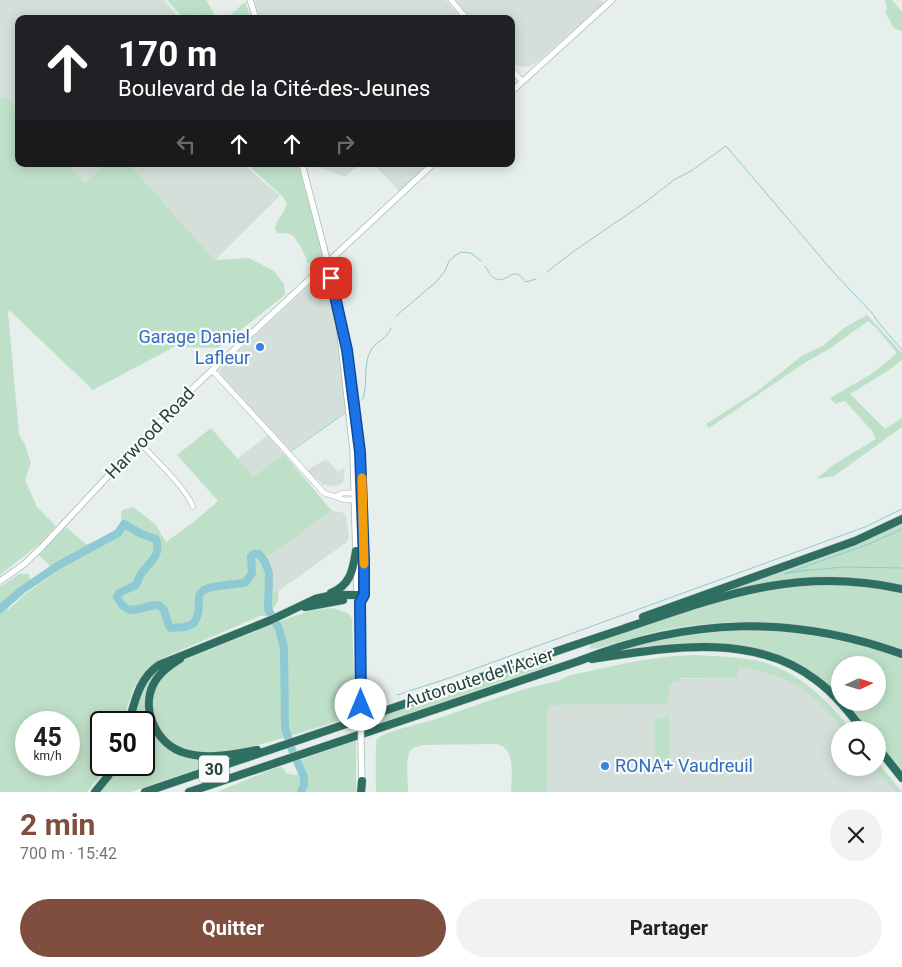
<!DOCTYPE html>
<html lang="fr">
<meta charset="utf-8">
<style>
:root{--surface:#fff;--page:#f2f2f2;--text:#202124;--muted:#757577;--accent:#7f4e3f}
body{margin:0;font-family:Roboto,sans-serif;background:var(--page);color:var(--text);height:100vh;display:flex;flex-direction:column;font-size:19px;white-space:nowrap}
*{box-sizing:border-box;margin:0}
p{font-size:16px;color:var(--muted)}
.icon{flex:none;width:28px;height:28px;fill:none;stroke:currentColor;stroke-width:2;stroke-linecap:round;stroke-linejoin:round}
.map{position:relative;height:792px;overflow:hidden}
.drawer{display:flex;flex-direction:column;background:var(--surface);flex:1}
.drawer>*{flex:none}
.guide{position:absolute;left:15px;top:15px;width:500px;height:152px;border-radius:10px;box-shadow:0 2px 12px #0003;background:#202124;color:#fff;overflow:hidden}
.needle{width:32px;rotate:86deg}
.fabs{position:absolute;left:831px;top:656px;display:grid;gap:10px}
.fabs a{display:grid;place-items:center;width:55px;height:55px;border-radius:50%;background:var(--surface);box-shadow:0 2px 12px #0003;font-size:25px}
.speed{position:absolute;left:15px;top:711px;display:flex;gap:10px;font-size:25px;font-weight:700;text-align:center}
.speed>*{display:grid;place-content:center;width:65px;height:65px;border-radius:50%;background:var(--surface);box-shadow:0 2px 12px #0003;line-height:1}
.speed small{font-size:12px;font-weight:400}
.speed .limit{border:2px solid #111;border-radius:8px;background:#fff;color:#111}
.pin{position:absolute;display:grid;place-items:center;width:42px;height:42px;color:#fff;margin:-21px;border-radius:10px;box-shadow:0 2px 8px #0006}
.me{position:absolute;width:55px;margin:-28px;rotate:0deg;stroke-linejoin:round;filter:drop-shadow(0 0 4px #0008)}
.turn{display:flex;align-items:center;gap:18px;height:105px;padding:0 20px;font-size:22px}
.turn .icon{width:65px;height:65px;stroke-width:2.5}
.turn b{display:block;font-size:35px;line-height:42px}
.lanes{display:flex;align-items:center;height:48px;padding:0 20px;background:#0003;justify-content:center;gap:25px;direction:ltr}
.lanes .off{opacity:.35}
.round{display:grid;place-items:center;flex:none;width:52px;height:52px;border-radius:26px;background:var(--page)}
.overview{display:flex;align-items:center;justify-content:space-between;height:85px;padding:0 20px}
h1{font-size:30px;font-weight:700;line-height:38px;color:var(--accent)}
.cta{display:flex;gap:10px;margin-top:auto;padding:10px 20px}
.cta a{flex:1;height:58px;border-radius:30px;background:var(--accent);color:#fff;font-size:20px;font-weight:700;line-height:58px;text-align:center}
.cta a+a{background:var(--page);color:var(--text)}
.map>svg:first-child{display:block}
</style>
<div class="map">
<svg width="902" height="792" viewBox="0 0 902 792">
<rect width="100%" height="100%" fill="#e6efeb"/>
<path fill="#d4dfda" d="M0,0h164l16,19h-161v92l-14,-15 -5,4z
M254,0h192l16,19h-202z
M454,0h147l3,3 -67,59 -7,4 -10,1 -9,-5v-43h-40z
M67,164h39l-21,19z
M129,164h114l37,32 -65,64z
M306,164h53l-14,13 -30,-11h-8z
M374,164h54l-29,27z
M326,270l11,60 11,80 -59,41 -65,-72 -5,-8 26,-26z
M268,435l16,19 -31,23 -16,-18z
M326,459l12,13 7,-5 -2,16 -7,3 -12,-1 -18,-14z
M332,511l10,1 4,4 3,20 -2,6 -74,53v-22l-7,-15z
M738,662l13,1 54,23 44,44h-9v38h38l22,24h-354l-1,-87 113,-1v-25l80,-1z"/>
<path fill="#bfe0c8" fill-rule="evenodd" d="M167,0h39l8,13 -3,5 -13,-4 -2,5h-12z
M885,0h7l10,12v19l-8,-3 -9,-16 2,-3z
M245,2l6,17h-25z
M5,96l14,15v53h48l18,19 21,-19h23l86,96 34,-2 25,13 10,13 1,11 -67,53 -44,-1 -81,43 -84,-80 -1,3 11,121 6,11 6,18 -6,17 12,27 19,19 -18,19 -38,30v-475z
M247,164h51l26,96 -6,5h-7l-4,-3c-1,-6 -11,-26 -17,-28 -3,-1 -8,-1 -12,-1l-3,-4c2,-11 9,-15 12,-25l-4,-7z
M867,315l35,38v7l-13,10 -39,24 35,35 17,-11v9l-68,49 -18,3 17,-14 43,-26 -4,-8 -27,-30 -10,3 -5,-6 43,-25 24,-20 -21,-25 -8,-7 -39,28 -26,15 -94,64 -3,-4 50,-32 47,-37 20,-9 21,-18z
M211,428l42,49 31,-23 48,57 -66,47 7,15v21l5,-3c1,8 0,12 -5,18l-7,1 3,6h-9l-97,42 -15,11 -14,18 -12,35h-21v43h6l-5,9 -15,18h-87v-205l19,-13h10l1,6 -16,16 -7,15 17,-16 32,-23 -17,-17 27,-28 20,17c13,0 30,-10 36,-20l-1,-10 1,-4 11,-3 22,17 11,18 30,-22 22,-19 -41,-46zM26,722h43v43h-43z
M902,522v63c-63,-13 -124,-9 -186,9z
M824,584l39,2 39,6v58c-73,-26 -149,-35 -226,-22 -27,4 -52,13 -78,20l-9,1 2,-5 129,-44 66,-14z
M333,608l16,6 3,5 3,97 -65,20 -3,-6 -1,-15 -5,-3 3,26c-26,6 -53,18 -80,15 -12,-2 -26,-4 -36,-12 -15,-13 -21,-42 -9,-59 6,-10 17,-16 26,-22l89,-36 4,7 1,12 4,-3 -5,-18 34,-12z
M740,630c58,1 107,9 162,28v115l-24,-30v-13h-11l-23,-27 34,-1v-37h-38v33l-24,-22 -17,-11 -43,-15 -140,3 -1,-2 63,-15z
M695,655c20,1 39,2 58,5 42,7 73,39 99,70h-8c-24,-29 -44,-49 -81,-58 -8,-2 -16,-5 -23,-5l-2,2v9h-58v3l-6,1 -5,5 -1,17 -118,1v3l-3,1v83h-36c0,-17 6,-44 -15,-48l-75,1c-4,2 -8,2 -11,6 -5,8 -2,31 -2,41h-32c0,-7 -1,-51 1,-53 6,-7 42,-15 53,-18 43,-14 84,-31 128,-40 3,-1 6,-3 10,-5 6,-2 12,-3 18,-4 37,-9 72,-16 109,-17z
M552,658l1,6 -187,64v-8l179,-61z
M165,664l-19,41 2,15 6,14 11,12 63,11v2l-97,33h-32l19,-27h26v-43h-12l8,-27 9,-19z
M667,715l3,4v46h-15l-1,-47h12z
M356,740v52h-139l58,-24 7,-1 4,6 8,2 11,-1 -7,-13z
M878,762l3,4 21,26h-6l-22,-24h4z"/>
<g fill="none" stroke-linecap="round" stroke-linejoin="round">
<path stroke="#8ec9d4" stroke-width="1" d="M485,266c6,10 10,18 23,11 3,-2 3,-3 8,-3 4,0 7,5 10,8l10,-3
M547,272l27,-21 73,-50 28,-22 16,-8 35,-25 109,128 38,40 5,8 24,28
M396,316l40,-34 9,-11 4,-10 7,-6 5,-3 10,1 10,8
M363,399c5,-16 0,-33 7,-47 4,-10 18,-13 21,-24
M291,451l54,-38
M902,529l-33,15 -85,30 16,-3 44,-4 58,1
M397,695l55,-18 413,-150 37,-18"/>
<path stroke="#8ec9d4" stroke-width="8" d="M0,609l22,-19 37,-25 59,-32 6,-9 17,10 15,5c6,17 -7,23 -15,35 -2,3 -3,7 -5,11l-17,8 -2,4c12,24 25,7 42,8l5,5 5,16 2,2 14,-1 8,-3c8,-12 5,-15 6,-27 1,-14 36,-11 47,-15l6,-9 -1,-17 3,-2h5l6,8 4,11 -1,36 11,20 5,19 1,80 7,22 12,27v8l-3,7"/>
<defs>
<path id="minor" d="M139,442c14,15 48,47 54,65"/>
<path id="tertiary" d="M451,0l16,19
M511,69l11,12
M212,370l68,74 44,49 21,7 17,-1
M336,496l7,-3h19"/>
<path id="secondary" d="M250,0l6,19
M511,92l101,-92
M302,164l22,84
M331,278l3,18
M334,294c15,59 27,128 28,190 1,18 0,35 1,53 1,19 5,48 -3,65l1,103
M340,334l13,116 4,149 3,3
M0,581l23,-16 19,-18 81,-87 69,-71 241,-225
M361,744l1,41"/>
<path id="motorway" d="M331,593c20,-8 22,-24 25,-42
M305,607l38,-7
M643,617l212,-76 47,-22
M180,659c-11,7 -21,14 -27,26 -12,26 4,60 32,68 23,7 48,1 72,-3
M592,659c74,-11 160,-28 224,21 19,14 33,32 47,50
M129,722c6,-21 10,-44 30,-57l112,-45 44,-21 18,-4h31
M878,748l24,30
M95,792l13,-16 6,-11
M145,792c102,-35 204,-68 305,-104 57,-20 115,-40 173,-59 98,-33 173,-63 279,-40
M189,792l390,-131c108,-43 213,-47 323,-7
M361,792l1,-11"/>
</defs>
<use href="#minor" stroke="#a8b8b2" stroke-width="5.5"/>
<use href="#tertiary" stroke="#a8b8b2" stroke-width="6"/>
<use href="#secondary" stroke="#a4bbb3" stroke-width="7"/>
<use href="#motorway" stroke="#c2cac8" stroke-width="9"/>
<use href="#minor" stroke="#fff" stroke-width="4.5"/>
<use href="#tertiary" stroke="#fff" stroke-width="5"/>
<use href="#secondary" stroke="#fff" stroke-width="5.5"/>
<use href="#motorway" stroke="#2f6f62" stroke-width="8"/>
<defs>
<path id="secondary-bridge" d="M324,248l7,30
M361,705v39"/>
</defs>
<use href="#secondary-bridge" stroke="#a4bbb3" stroke-width="7" stroke-linecap="butt"/>
<use href="#secondary-bridge" stroke="#fff" stroke-width="5.5"/>
</g>
<g fill="none" stroke-linecap="round" stroke-linejoin="round">
<defs>
<path id="route" d="M331,278l16,72 13,102 4,109v34l-4,7 1,103"/>
</defs>
<use href="#route" stroke="#114b97" stroke-width="12"/>
<use href="#route" stroke="#1a73e8" stroke-width="9"/>
<path stroke="#f59e0b" stroke-width="9" d="M362,478l2,86"/>
</g>
<g fill="#3f7fe0" stroke="#f7fbf9" stroke-width="2">
<circle cx="260" cy="347" r="5"/>
<circle cx="605" cy="766" r="5"/>
</g>
<g text-anchor="middle" stroke-width="4.5" stroke-linejoin="round" paint-order="stroke">
<rect fill="#f7fbf9" stroke="#637a73" stroke-width="1" x="199" y="755.5" width="30" height="27" rx="4"/>
<g font-size="16" font-weight="bold" fill="#24423a">
<text x="214" y="775">30</text>
</g>
<g font-size="18" fill="#366cbe" stroke="#f7fbf9" text-anchor="end">
<text x="250" y="343">Garage Daniel<tspan x="250" dy="21">Lafleur</tspan></text>
<text x="615" y="772" text-anchor="start">RONA+ Vaudreuil</text>
</g>
<g font-size="18" fill="#24423a" stroke="#f7fbf9">
<text transform="translate(150 433) rotate(-46)" y="6">Harwood Road</text>
<text transform="translate(479 678) rotate(-18)" y="6">Autoroute de l'Acier</text>
</g>
</g>
</svg>
<div class="fabs">
<a><svg class="needle" viewBox="-14 -14 28 28"><path d="M0-13l5 13h-10z" fill="#e53935"/><path d="M0 13l5-13h-10z" fill="#757577"/></svg></a>
<a><svg class="icon" aria-label="search" viewBox="0 0 24 24"><circle cx="10" cy="10" r="6"/><path d="M15 15l6 6"/></svg></a>
</div>
<div class="speed"><div>45<small>km/h</small></div><div class="limit">50</div></div>
<div class="pin" style="left:331px;top:278px;background:#d93025"><svg class="icon" aria-label="arrive" viewBox="0 0 24 24"><path d="M6 21V4h12l-3 4 3 4H6"/></svg></div>
<svg class="me" style="left:361px;top:705px" viewBox="-20 -20 40 40"><circle r="19" fill="#fff"/><path d="M0-13L10 11 0 6-10 11z" fill="#1a73e8"/></svg>
<div class="guide">
<div class="turn"><svg class="icon" aria-label="ahead" viewBox="0 0 24 24"><path d="M12 20V5M6 11l6-6 6 6"/></svg><div><b>170 m</b>Boulevard de la Cité-des-Jeunes</div></div>
<div class="lanes"><svg class="icon off" aria-label="left" viewBox="0 0 24 24"><path d="M17 20v-9H6M10 6l-5 5 5 5"/></svg><svg class="icon" aria-label="ahead" viewBox="0 0 24 24"><path d="M12 20V5M6 11l6-6 6 6"/></svg><svg class="icon" aria-label="ahead" viewBox="0 0 24 24"><path d="M12 20V5M6 11l6-6 6 6"/></svg><svg class="icon off" aria-label="right" viewBox="0 0 24 24"><path d="M7 20v-9h11M14 6l5 5-5 5"/></svg></div>
</div>
</div>
<section class="drawer">
<div class="overview"><div><h1>2 min</h1><p>700 m · 15:42</p></div><a class="round"><svg class="icon" aria-label="close" viewBox="0 0 24 24"><path d="M6 6l12 12M18 6L6 18"/></svg></a></div>
<div class="cta"><a>Quitter</a><a>Partager</a></div>
</section>
